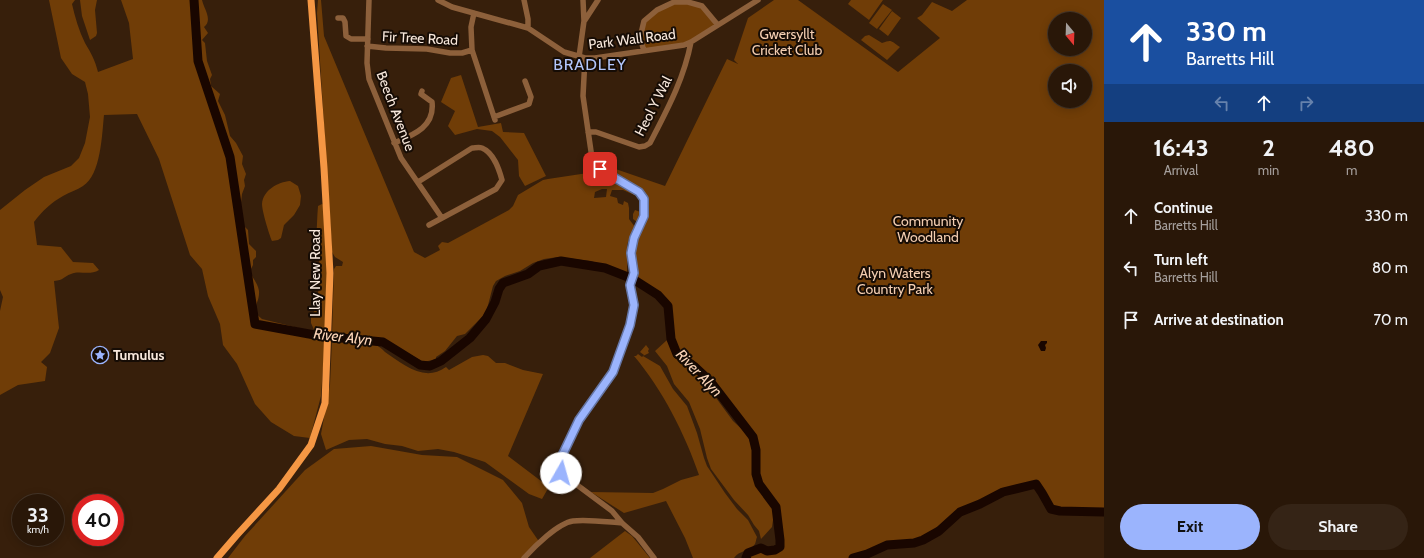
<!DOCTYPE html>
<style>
:root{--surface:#291708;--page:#352416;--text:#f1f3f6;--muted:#a59f9c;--line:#453629;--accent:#9bb4fd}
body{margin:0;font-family:Cabin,sans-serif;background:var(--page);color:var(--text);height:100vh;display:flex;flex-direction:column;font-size:15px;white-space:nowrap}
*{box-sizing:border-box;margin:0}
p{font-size:13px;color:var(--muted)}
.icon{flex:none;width:22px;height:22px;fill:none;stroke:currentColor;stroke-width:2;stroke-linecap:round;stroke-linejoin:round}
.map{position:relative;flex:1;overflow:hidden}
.side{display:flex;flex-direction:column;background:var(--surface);width:320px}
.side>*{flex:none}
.hud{background:#1a4fa0;color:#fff;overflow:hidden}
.needle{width:26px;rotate:161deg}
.fabs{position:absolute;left:1048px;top:12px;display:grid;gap:8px}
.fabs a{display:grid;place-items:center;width:44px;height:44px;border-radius:50%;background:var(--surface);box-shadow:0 2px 10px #0003,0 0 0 1px var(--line);font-size:20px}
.speed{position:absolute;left:12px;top:494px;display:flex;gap:8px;font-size:20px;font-weight:700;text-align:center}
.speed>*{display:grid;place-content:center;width:52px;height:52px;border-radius:50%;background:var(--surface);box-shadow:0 2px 10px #0003,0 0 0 1px var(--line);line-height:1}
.speed small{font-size:10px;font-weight:400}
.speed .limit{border:6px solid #d22;background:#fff;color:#111}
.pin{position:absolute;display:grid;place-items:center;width:34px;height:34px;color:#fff;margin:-17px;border-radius:8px;box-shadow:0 2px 6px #0006}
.me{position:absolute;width:44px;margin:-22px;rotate:7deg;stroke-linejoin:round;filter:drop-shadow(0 0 3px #0008)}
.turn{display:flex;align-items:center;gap:14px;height:84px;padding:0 16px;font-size:18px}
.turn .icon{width:52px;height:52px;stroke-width:2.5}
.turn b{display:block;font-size:28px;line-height:34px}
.lanes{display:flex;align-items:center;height:38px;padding:0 16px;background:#0003;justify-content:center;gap:20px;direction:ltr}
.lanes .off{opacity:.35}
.eta{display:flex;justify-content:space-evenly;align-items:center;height:68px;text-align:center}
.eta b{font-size:24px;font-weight:800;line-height:28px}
.action{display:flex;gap:8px;margin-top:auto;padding:8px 16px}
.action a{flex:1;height:46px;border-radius:24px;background:var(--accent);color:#111;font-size:16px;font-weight:800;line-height:46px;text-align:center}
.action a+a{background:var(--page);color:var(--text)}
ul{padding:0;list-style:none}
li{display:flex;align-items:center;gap:12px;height:52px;padding:0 16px}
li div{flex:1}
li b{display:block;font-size:15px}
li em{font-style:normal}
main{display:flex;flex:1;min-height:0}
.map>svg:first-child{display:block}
</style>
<main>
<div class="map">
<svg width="1104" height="558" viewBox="0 0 1104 558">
<rect width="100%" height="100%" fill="#371f0b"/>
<path fill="#703d07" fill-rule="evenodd" d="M49,0h26l-3,4c3,13 7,27 13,39 6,10 10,17 13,29l35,-13 -4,-36 -8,-23h81c2,9 11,20 2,27l4,6 -6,7 3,3 2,18 5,14 -2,4 1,7 9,8 -2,7 7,14 5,21 6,7 7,13 -1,8 4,10 -2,6 1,6 -3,8 -2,17 1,12 7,7 1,14 7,7v6l-3,3v5l-3,6c2,7 8,12 9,20 1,13 -10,18 3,28l53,13 -4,-9v-8l7,-8c-2,-14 3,-23 3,-35 -1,-10 -5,-21 -5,-31 1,-12 1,-24 2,-35l4,-2 2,1 4,65 -3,70 -4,56 -11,42 -16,-2 -23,-14 -16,-18 -18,-40 -14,-19 -3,-21 -12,-28 -6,-27 -12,-14 -31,-96 -22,-45 -33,1c-2,19 -3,60 -21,71 -6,4 -13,6 -20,10 -11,6 -21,15 -29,26l3,23 24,2 12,15 20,1 6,7c-10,6 -19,0 -28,4 -8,3 -7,6 -17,7l5,47 -9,25 -9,9 6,5 -2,14 -27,4 -18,10v-84l3,-14 -3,-7v-80l25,-20 19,-13 27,-11 8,-8 6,-15 5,-26 -2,-23 -3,-12 -13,-8 -11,-16z
M80,0h17l-2,10 2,23 -1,3 -6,4 -8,-24z
M318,0h3l3,36 90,216 11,6 15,-8 -2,-4 4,-4 6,1 61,-33 4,-4 5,-11 25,-15 5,-1 53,-8 37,22 1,4 -16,-7h-15h4l-2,6 7,2 1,5 5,2 1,-4 4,2 1,5v11l6,8 -5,9 -3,9v29l-36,-13 -33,-4 -14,2 -11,4 -13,8 -15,5 -9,5 -3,5 -6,23 -4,7 -18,18 -8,2 -12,15 -9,6v2l-12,3 -43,-23 -49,-5 2,-65 2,-3h6l1,-4 -8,-5 -3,-5 -15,-239zM602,189h5l-1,8 -12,1 1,-6z
M774,0h24l100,72 42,-34 -23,-20 5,-3 10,-13 20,9 15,-11h137v512l-44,-1 -9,-2 -9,-16 -6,-9 -33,8 -23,12 -20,8 -21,19 -16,9 -9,3 -27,2 -20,9 -14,4h-107l2,-5 13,-5 6,3 7,-1 6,-3 -4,-40 -17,-23 -3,-10v-24l-3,-13 -43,-56 -15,-14 -18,-13 -6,-15 -3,-33 -10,-11 -25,-16 -1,-26 2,-15 12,-22 1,-18 -49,-31 3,-3 64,22 62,-127 11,5 -4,-4 14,-42zM1055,19h30v30h-30zM1055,71h30v30h-30z
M851,0h32l-14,20 -21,-16z
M674,2l28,4 15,18 -26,18 -47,9 -4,-13 4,-17z
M883,4l9,6 -15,19 -8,-6z
M892,11l9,7 -13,18 -9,-7z
M869,35l13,8c10,-4 9,-2 18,4l-13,13 -26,-20 4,-4z
M461,75l17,52 23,-4 2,9 21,1 22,43 -21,10 -6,-10 -1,-16 -18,-23 -8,-6 -15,-2 -22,6 -7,-9 7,-15 -14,-9 10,-24z
M290,181l8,5 3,10 -1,9 -6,10 -10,10 -3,13 -3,2 -6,1c-3,-7 -10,-30 -10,-37 1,-14 16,-22 28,-23z
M635,210l8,3 -2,7 -4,2 -4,-3v-5z
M332,340c14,1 30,0 43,5 4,1 7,4 10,7 18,12 39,31 61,15l3,3 23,-13 11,-2 5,1 8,7h9l18,7 20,4 -35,82 33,25 9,4 -8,14 -13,-5 -44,-32 -31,-10 -16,-3 -20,2 -16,-5 -17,-2 -18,-5 -18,1 -23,10 -5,-16 9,-49z
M667,340l7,15 26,21 33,45 14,13 6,16v12l3,22 15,22 3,7 -2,14 -11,12 -2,-8 -5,-6 -6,-10 -14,-15 -23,-31 -4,-11 -7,-29 -11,-27 -15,-18 -7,-18 -12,-15z
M646,345l3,4 -1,2 1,2 -6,3 17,10 13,23 14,17 10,27 7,25 3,8 18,27 12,16 11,11 9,17c-1,2 -1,5 -2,7 -5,8 -16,6 -21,14h-41l-8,-20 -19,-37 -42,12 -33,-21 62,1 10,-4 18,-9 18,-5c-14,-41 -37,-86 -65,-119h2l2,-2 4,3 2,-2 -4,-3z
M371,446l51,9 35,2 46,23 19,23 7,24 11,16 -13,15h-299l17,-22 60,-66 29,-21z
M625,531l7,5 18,22h-60z"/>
<path fill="#190600" d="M1041,341h6v2l-2,2 1,3 -1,3h-4l-3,-6z"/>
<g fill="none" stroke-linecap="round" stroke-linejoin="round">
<path stroke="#190600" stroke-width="9" d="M194,0l4,61 32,96 25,167 65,12 63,6 37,23 10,1 11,-5 29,-23 16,-19 9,-17 4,-13 4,-6 25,-9 11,-8 22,-5 44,7 28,11 25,16 10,11 3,33 6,15 18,13 15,14 43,56 3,13v24l3,10 17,23 4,33v7l-5,3 -8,1 -6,-3 -13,5 -2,5
M853,558l14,-4 20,-9 27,-2 9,-3 16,-9 21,-19 20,-8 23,-12 33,-8 6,9 9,16 9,2 44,1"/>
<path stroke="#8d603b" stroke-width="5.5" d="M369,0l-2,63 2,16 32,79 41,60
M438,0l14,7 76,21 36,24 21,6h10l89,-13 7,-3 67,-42
M524,0l4,19v9
M474,13l-3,14 1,23 23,70
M338,18h5l2,4 1,14 5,3h17
M585,20l13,-20
M367,46l19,2 41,1 23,4h12l10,-3
M644,51l-4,-13 4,-17 13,-11 17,-8h14l14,4 15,18
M579,57l5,-36 -1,-21
M585,58l-2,38 10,69 14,9 32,18 5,7 1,17 -11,22 -3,15 3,20 -4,12 3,20 -3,20 -17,47 -34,48 -19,40 1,13 51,38 10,12 16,14 16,21
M494,117l35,-13 2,-7 -6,-16
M588,132h8l43,15 6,-1 5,-3c17,-33 34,-64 41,-101
M394,143c19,-8 41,-16 38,-41l-11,-8 1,-3
M418,182l54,-34c3,0 7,-1 10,0 12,5 17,21 20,32l-6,9 -67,36
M524,558c10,-11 34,-35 49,-37 13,-2 35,1 49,2"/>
<path stroke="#f59744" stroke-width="7" d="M217,558l19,-22 43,-47 32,-44 14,-42 5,-130 -6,-105 -13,-168"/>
</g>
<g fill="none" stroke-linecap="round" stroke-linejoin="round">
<defs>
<path id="route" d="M561,473l-1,-13 19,-40 34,-48 17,-47 4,-20 -4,-20 4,-12 -3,-20 3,-15 10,-22v-17l-5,-7 -39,-23"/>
</defs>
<use href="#route" stroke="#6575a4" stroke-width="10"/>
<use href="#route" stroke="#9bb4fd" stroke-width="7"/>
</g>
<defs>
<symbol id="sight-ring" viewBox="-11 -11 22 22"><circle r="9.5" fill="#160c05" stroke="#9bb4fd" stroke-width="1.5"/><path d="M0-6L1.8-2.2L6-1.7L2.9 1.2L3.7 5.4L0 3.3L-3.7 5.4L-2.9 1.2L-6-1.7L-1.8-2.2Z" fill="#9bb4fd"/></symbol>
</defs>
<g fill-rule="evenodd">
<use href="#sight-ring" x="90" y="345" width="20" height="20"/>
</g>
<g text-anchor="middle" stroke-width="4" stroke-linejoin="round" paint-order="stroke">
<g font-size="14" fill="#f4ceb1" stroke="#160c05">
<text x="787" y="39">Gwersyllt<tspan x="787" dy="16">Cricket Club</tspan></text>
<text x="928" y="226">Community<tspan x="928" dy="16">Woodland</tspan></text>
<text x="895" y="278">Alyn Waters<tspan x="895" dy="16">Country Park</tspan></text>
</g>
<g font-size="14" fill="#f8e8dc" stroke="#160c05">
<text transform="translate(420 38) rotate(3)" y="5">Fir Tree Road</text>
<text transform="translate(632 39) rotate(-7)" y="5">Park Wall Road</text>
<text transform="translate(653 106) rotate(-63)" y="5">Heol Y Wal</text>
<text transform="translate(396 111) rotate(69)" y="5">Beech Avenue</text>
<text transform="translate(315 273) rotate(-90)" y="5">Llay New Road</text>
</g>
<g font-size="14" font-weight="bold" fill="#f8e8dc" stroke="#160c05" text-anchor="start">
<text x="113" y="360">Tumulus</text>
</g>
<g font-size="15" font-style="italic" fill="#fbd4b7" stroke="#160c05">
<text transform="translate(343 337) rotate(7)" y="5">River Alyn</text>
<text transform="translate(699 373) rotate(46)" y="5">River Alyn</text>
</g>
<g font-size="16" letter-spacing="1" fill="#b3c7fd" stroke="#160c05">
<text x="590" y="70">BRADLEY</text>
</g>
</g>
</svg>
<div class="fabs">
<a><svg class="needle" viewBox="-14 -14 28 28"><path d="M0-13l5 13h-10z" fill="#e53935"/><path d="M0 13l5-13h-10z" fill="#a59f9c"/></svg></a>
<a><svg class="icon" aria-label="sound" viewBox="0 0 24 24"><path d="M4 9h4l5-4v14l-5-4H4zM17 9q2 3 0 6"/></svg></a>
</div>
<div class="speed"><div>33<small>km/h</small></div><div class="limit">40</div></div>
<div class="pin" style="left:600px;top:169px;background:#d93025"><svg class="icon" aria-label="arrive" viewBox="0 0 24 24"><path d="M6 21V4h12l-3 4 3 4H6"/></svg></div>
<svg class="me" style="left:561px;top:473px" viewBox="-20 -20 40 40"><circle r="19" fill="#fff"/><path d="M0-13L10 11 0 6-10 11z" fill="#9bb4fd"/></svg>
</div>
<section class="side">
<div class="hud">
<div class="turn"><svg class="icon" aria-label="ahead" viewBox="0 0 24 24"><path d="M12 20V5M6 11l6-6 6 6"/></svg><div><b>330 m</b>Barretts Hill</div></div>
<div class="lanes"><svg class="icon off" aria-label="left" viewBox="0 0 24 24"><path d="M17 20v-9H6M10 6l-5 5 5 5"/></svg><svg class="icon" aria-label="ahead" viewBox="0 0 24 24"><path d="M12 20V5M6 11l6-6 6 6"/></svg><svg class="icon off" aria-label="right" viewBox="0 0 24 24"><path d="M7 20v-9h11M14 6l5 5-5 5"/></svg></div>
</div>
<div class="eta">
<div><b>16:43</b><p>Arrival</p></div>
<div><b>2</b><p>min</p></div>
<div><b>480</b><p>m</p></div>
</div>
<ul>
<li><svg class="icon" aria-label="ahead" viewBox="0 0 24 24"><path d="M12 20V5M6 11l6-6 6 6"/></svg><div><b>Continue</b><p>Barretts Hill</p></div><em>330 m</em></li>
<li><svg class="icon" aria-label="left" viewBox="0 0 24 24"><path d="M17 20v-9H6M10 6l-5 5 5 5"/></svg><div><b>Turn left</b><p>Barretts Hill</p></div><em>80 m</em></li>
<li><svg class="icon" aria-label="arrive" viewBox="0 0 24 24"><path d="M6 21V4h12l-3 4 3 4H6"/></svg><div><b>Arrive at destination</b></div><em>70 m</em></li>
</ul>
<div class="action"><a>Exit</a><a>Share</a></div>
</section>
</main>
